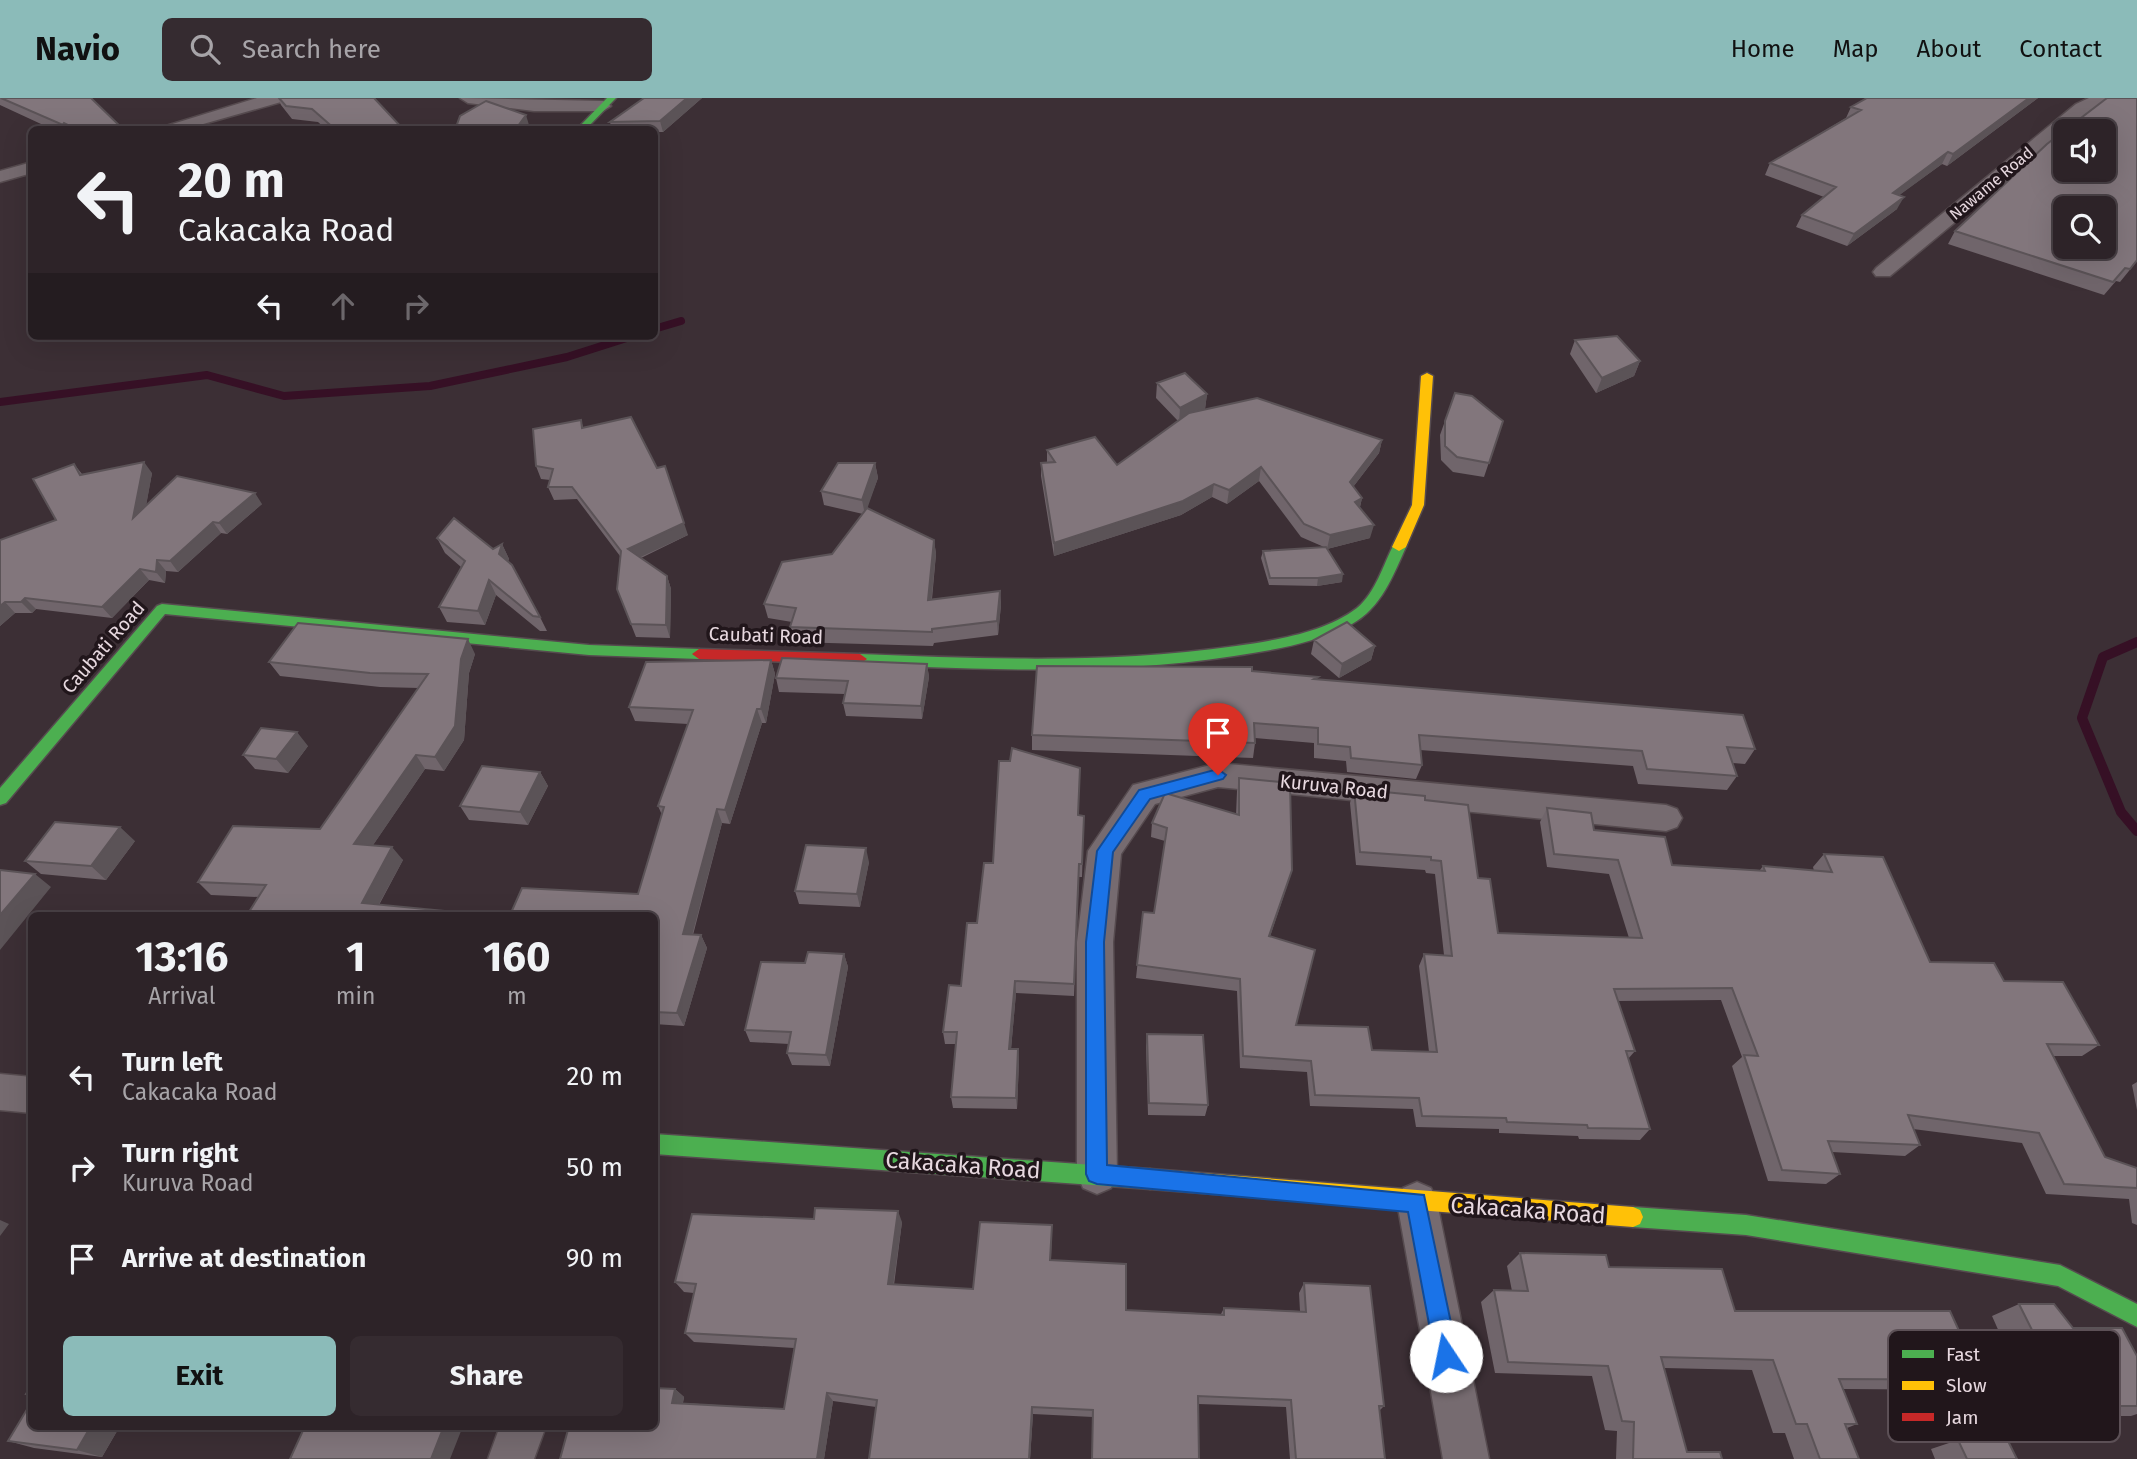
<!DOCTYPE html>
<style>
:root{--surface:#2d2328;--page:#352b30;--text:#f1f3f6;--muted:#a7a4a8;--line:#484045;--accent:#8bbbb9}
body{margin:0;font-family:"Fira Sans",sans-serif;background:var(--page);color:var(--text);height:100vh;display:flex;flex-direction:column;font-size:26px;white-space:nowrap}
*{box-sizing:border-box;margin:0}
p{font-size:23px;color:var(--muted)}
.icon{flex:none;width:38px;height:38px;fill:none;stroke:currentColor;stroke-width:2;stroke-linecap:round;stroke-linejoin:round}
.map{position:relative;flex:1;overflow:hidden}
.details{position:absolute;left:28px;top:814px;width:630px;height:518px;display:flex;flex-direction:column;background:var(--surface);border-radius:10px;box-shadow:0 7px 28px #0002,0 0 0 2px var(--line)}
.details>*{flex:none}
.hud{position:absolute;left:28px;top:28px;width:630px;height:214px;border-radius:10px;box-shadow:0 7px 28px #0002,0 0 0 2px var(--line);background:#2d2328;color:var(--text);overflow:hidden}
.fabs{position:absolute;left:2053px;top:21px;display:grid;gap:14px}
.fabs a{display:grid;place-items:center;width:63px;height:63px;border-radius:10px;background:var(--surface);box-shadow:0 7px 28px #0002,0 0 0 2px var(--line);font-size:35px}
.pin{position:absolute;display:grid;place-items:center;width:60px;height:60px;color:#fff;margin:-72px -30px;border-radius:50% 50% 50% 0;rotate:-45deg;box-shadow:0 0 7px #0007}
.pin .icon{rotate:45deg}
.me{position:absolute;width:77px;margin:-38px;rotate:349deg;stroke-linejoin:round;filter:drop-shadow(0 0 5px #0008)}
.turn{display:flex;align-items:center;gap:24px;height:147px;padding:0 35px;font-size:32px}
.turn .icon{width:91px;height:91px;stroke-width:2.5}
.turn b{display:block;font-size:49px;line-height:60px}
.lanes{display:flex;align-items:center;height:66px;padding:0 35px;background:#0003;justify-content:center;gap:35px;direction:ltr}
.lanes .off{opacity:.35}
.eta{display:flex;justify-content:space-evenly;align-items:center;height:119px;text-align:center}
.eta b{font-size:42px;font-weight:700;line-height:49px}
.primary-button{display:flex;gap:14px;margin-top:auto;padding:14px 35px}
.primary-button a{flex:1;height:80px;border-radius:10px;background:var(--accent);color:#111;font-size:28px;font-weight:700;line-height:80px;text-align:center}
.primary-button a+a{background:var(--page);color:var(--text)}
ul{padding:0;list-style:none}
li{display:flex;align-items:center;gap:21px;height:91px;padding:0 35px}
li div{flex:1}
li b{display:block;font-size:26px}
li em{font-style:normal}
header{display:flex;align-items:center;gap:42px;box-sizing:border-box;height:98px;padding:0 35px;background:var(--accent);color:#111}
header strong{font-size:33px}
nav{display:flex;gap:38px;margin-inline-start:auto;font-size:24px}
.search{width:490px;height:63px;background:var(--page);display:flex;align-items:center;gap:18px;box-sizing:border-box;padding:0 24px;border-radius:10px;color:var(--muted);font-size:26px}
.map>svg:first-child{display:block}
</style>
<header>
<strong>Navio</strong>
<div class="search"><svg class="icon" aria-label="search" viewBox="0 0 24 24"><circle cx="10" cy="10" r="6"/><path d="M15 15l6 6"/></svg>Search here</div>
<nav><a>Home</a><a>Map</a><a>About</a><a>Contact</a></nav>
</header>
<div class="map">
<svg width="2137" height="1361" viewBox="0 0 2137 1361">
<rect width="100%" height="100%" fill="#3c2f35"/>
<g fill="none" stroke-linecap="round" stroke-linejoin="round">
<path stroke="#361025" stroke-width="8" d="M654,231l27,-8
M0,304l207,-27 77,21 146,-10 137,-29 66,-21"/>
<path stroke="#361025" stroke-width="10" d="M2137,544l-34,15 -21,61 39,94 16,19"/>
<defs>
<path id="street" d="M257,0h26l-2,4 -99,28h-29z
M460,0l143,3 8,5 -8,5h-69l-66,-8z
M2089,0h21l-22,14 -198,164h-14l-3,-4 3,-4 200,-164z
M32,64v11l-32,9v-11z
M1218,665l448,42 11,4 5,9 -5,9 -11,4 -448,-44 -63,17 -34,50 -8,88 4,232 -6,14 -14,6 -14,-6 -6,-14v-232l11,-91 45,-66z
M0,976l32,3v36l-32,-3z
M1417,1084l14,6 6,14 52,257h-46l-46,-257 6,-14z
M500,1328h46l-12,33h-46z"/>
<path id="fast" d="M607,0h9l-31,32h-9z
M1399,445l7,4c-13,29 -25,61 -54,77 -36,19 -78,26 -118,32 -103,16 -205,15 -309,11 -14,-1 -65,2 -72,-8l7,-5c126,5 251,10 376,-8 40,-6 88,-13 121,-38 19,-16 26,-43 37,-64z
M162,506l427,41 110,4 7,5 -7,5 -110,-4 -424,-41 -159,189 -6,2v-17l157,-182z
M654,1036l496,35 7,3 3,7 -3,7 -7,3 -496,-35z
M1633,1109l113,8 314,50 77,39v23l-79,-41 -312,-51 -113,-8 -7,-3 -3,-7 3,-7z"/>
<path id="slow" d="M1427,275l6,3 -9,129 -18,42 -7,4 -7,-4 20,-42 9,-129z
M1150,1071l483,38 7,3 3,7 -3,7 -7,3 -483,-38 -7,-3 -3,-7 3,-7z"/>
<path id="jam" d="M699,551l161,5 7,5 -7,5 -161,-5 -7,-5z"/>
</defs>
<use href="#street" stroke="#564b4f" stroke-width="3"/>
<use href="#fast" stroke="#564b4f" stroke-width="3"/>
<use href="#slow" stroke="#564b4f" stroke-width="3"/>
<use href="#jam" stroke="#564b4f" stroke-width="3"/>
<use href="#street" fill="#766b70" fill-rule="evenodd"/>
<use href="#fast" fill="#4caf50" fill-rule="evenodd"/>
<use href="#slow" fill="#ffc107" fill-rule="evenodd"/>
<use href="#jam" fill="#c62828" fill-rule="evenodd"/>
</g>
<path fill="#70656b" d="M0,0l124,32h-70l-54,-25z
M278,0h96l30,32h-77l-9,-8 -26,-3 -11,-14z
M644,0h58l-39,34h-9v-2h-42l-2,-8z
M2038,0l-91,68 -5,-2 -43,31 -2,14 -50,37 -51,-19 6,-12 22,-18 -59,-22 5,-12 76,-45 5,-11z
M1955,133l182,30 -17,21 -4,-1 -12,14 -156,-51z
M1575,242l65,21 -6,15 -38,17 -26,-39z
M1157,285l50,11 -2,15 -3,1 180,30 -3,13 -26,34 9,11 -2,9 10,31 -43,11 15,33 -25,4 -48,-1 -8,-27 2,-7 61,-4 -23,-10 -42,-56 -32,23 -15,-7 -31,18 -127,41 -13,-80v-13l6,-1v-12l70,15 61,-44 -22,-23z
M581,322l2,7 105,108 -47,23 26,18 4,13 -1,49 -34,-1 -19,-48 3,-33 -43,-57 -23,1 -6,-13 2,-7 -9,-1 -5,-13z
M1445,323h58l-19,56 -31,-5 -12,-12 -1,-25z
M875,365l3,15 -12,31 68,31 2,14 -4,45 68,-8 1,14 -3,30 -64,8 -1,3 -139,-4 -4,-15 2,-5 -24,-4 -4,-14 68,-50 31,-40 -39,-9 -3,-14z
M74,366l8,10 70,-1 -6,32 116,-1 -35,30 -6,-1 -43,39 -12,-1 -1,12 -16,-3 -37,38 -76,-9 -4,4h-17l-15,13v-86l56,-20z
M437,440l56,11 9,-5 7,15 -1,2 32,56 7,14h-7l-44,-36 -11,30 -38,-3 -8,-15 22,-40 -16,-14z
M1314,542l61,6 -4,14 -32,18 -28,-24z
M475,556l-6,19 -5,67 -20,31 -19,-2 -52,76 30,15 -24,45 67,6 4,4h-203l12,-18 -48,-2 -13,-13 122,-53 99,-141 -39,-1 -100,-11 -11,-14z
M771,562l4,14 -9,49h-4l-32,101 -8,-1 -29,112h8l6,13 -23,78 -30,-2v-109l-16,-21 24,-79 -4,-9 30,-82 -53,-3 -6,-14z
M927,566l2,13 -7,42 -76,-3 -3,-13 2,-9 -66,-2 -3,-14z
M1252,573l65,8 438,70 -10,15 -12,-1 4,13 -10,14 -89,-6 -5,-18 -213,-16 2,15 -6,14 -69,-7 -1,-11 -32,-3v-15l-59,-5v5l-2,15 -221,-8v-15z
M308,648l-20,27 -33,-4 -12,-14z
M540,674l8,14 -20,39 -59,-5 -9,-14z
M1239,680l53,92 -22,66 26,89 76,25 57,2 -10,-86 5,-12 20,1 -9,-81 -9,-1 -1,-3 -69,-5 -6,-62 4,-14 71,11 53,78 20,55 131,5 -20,-64 -62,-7 -7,-45 7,-14 125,57 88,5 3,-4 51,5 -1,-4 11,-13 106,108 74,19 95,64 -17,11h-29l52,101 32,11v57l-5,-2 -3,-24 -83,-5 -24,-51 -109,-14 7,16 -15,11 -73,-4 8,22 -14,10 -58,-3 -36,-115 10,-9 -21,-57 -103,1 17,50 -7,8 22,70 -10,11 -61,-1 -1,-3 -79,-3v-4l-83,-2 -3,-18 -103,-3 -3,-34 -67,-4 -3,-77 -101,-13 7,-66 11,1 11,-72 -14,-4 1,-14 84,-8 1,-24z
M1078,717l6,1 -2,61h-3l-5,119 -58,-3 -5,56h7l1,12 -2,48 -64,-1 -2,-11 5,-53h-11l-2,-12 18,-46 32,-123z
M135,743l-29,39 -65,-6 -16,-13z
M869,764l-9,45 -61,-3 -4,-13z
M844,856l4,13 -18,99 -38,-1 -5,-12 2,-9 -39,-2 -5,-12 60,-67z
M1147,936l61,71 -3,11 -57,-1 -2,-69z
M2137,984v28l-5,-25z
M902,1124l-8,63 79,4 79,-64 -1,35 75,50 95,4 3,-6 76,3 -1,-18 5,-10 80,123 -5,5 6,48h-95l-4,-52 -88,-3 -105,13 -60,-3 -3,45h-161l7,-52 -43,-6 -9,58h-264l115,-70 9,8 -1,6 101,6 10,-61 -100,-6 -9,-9 9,-40 -10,-1 -9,-10z
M1520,1155l89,14 126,44 225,22 40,1 -8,-18 27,-12 118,52v58l-6,2h-135l-11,-26 -142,-1 14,35 -10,4 12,31h-65l-9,-26h-12l-21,-63 -88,-2 23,84 35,7h-106l1,-28 -12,-1 -13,-54 -97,-3 -14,-71 13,-12 18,1 -5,-25z
M32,1328h88l-18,31 -68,-9 -26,-7z
M1958,1342l59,19h-82l-4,-10z"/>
<path fill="#5b5357" d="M687,0h15l-39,34 -3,-11z
M2029,0h9l-91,68 6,-12z
M526,17l3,10 -3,5h-11z
M64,25l5,7h-4l-2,-5z
M1948,54l-6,12 -56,41 7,-12z
M1904,99l-7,12 -50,37 7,-12z
M1640,263l-6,15 -38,17 6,-15z
M1207,296l-2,15 -26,14 1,-15z
M1382,342l-3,13 -32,42 3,-13z
M144,364l8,11 -10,56 -9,-11z
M875,365l3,15 -13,37 -3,-15z
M1261,369l-2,14 -32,23 2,-14z
M1214,386l-2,13 -31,18 -127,41v-13z
M255,395l7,11 -35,30 -8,-11z
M1362,400l-3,13 -4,-9z
M213,424l8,11 -43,39 -8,-11z
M684,425l4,12 -56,26 -4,-12z
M1374,427l-4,13 -43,11 3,-14z
M934,442l2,14 -6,60 -2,-14z
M502,446l7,15 -3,9 -7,-14z
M157,462l9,11 -1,12 -9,-11z
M140,471l9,11 -37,38 -10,-11z
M1343,476l-1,8 -25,4 1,-8z
M667,478l4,13 -1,49 -4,-13z
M489,482l7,15 -11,30 -7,-14z
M1000,493l1,14 -3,30 -1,-14z
M25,500l11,11 -4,4 -11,-11z
M5,504l10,11 -15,13v-20z
M468,541l7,15 -6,19 -5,67 -20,31 -9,-14 26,-98z
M1375,548l-4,14 -32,18 3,-14z
M771,562l4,14 -9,49 -5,-14z
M927,566l2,13 -7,42 -1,-13z
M757,611l5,14 -32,101 -5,-14z
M297,634l11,14 -20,27 -12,-14z
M416,657l9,14 -60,88 -11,-13z
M540,674l8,14 -20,39 -8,-13z
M717,711l5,14 -33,124 -6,-13z
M120,729l15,14 -29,39 -15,-14z
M392,749l11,13 -30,55 -11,-12z
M866,750l3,14 -9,45 -3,-13z
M1292,772l-4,13 -22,66 3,-13z
M35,776l16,13 -51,63v-35z
M701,837l6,13 -23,78 -7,-13z
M844,856l4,13 -18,99 -4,-11z
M1015,883l1,12 -6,68 -1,-12z
M1018,951l1,12 -2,48 -1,-11z
M898,1113l4,11 -10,72 -4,-10z
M0,1122l9,4 -9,12z
M675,1291l9,8 -3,13 -9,-7z
M827,1295l6,8 -9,58h-7z
M1032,1309l1,7 -3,45h-1z
M91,1328h29l-18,31 -25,-7z
M444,1328h19l-13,33h-19z"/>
<path fill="#82767c" stroke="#5b5357" stroke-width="2" fill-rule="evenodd" d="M1,0h90l33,32h-46l-14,-7 -1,2z
M279,0h95l30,32h-68l-24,-21 -26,-3z
M644,0h43l-27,23 -50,1z
M1867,0h162l-76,56 -5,-2 -55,41 11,4 -50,37 -52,-19 34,-28 -66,-24 91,-53 -10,-3z
M2107,0h30v162l-7,9 -5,-1 -12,14 -158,-51 92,-87zM2065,33h39v39h-39zM2065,110h39v39h-39z
M486,3l40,14 -11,15h-60l5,-14z
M1617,238l23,25 -38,17 -27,-38z
M1185,275l22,21 -27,14 -23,-25z
M1455,295l17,3 31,25 -14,42 -32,-6 -12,-11v-25z
M1257,300l125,42 -32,42 12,16 -7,4 19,23 -44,10 -26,-11 -43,-57 -32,23 -15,-6 -31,17 -129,42 -13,-80 14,-1 -8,-12 48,-13 22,28 72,-52z
M631,319l26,51 8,-2 19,57 -56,26 39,27 -1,49 -35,-1 -14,-35 4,-38 -49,-64h-24l5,-18 -17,-3 -3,-37 48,-9 1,8z
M144,364l-11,56 44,-42 78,17 -36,30 -6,-1 -43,39 -13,-1 -1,12 -16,-3 -38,38 -77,-9 -4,4h-16l-5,4v-66l56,-20 -23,-41 41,-15 6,11z
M838,365h37l-13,37 -41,-9z
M867,410l67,32 -6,60 72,-9 -3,30 -65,8v3l-142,-5 6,-19 -32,-4 18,-42 50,-8z
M454,420l39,31 9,-5 -3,10 13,11 28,52 -7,-1 -44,-36 -11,31 -39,-4 26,-46 -28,-23z
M1326,449l17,27 -25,4h-48l-7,-27z
M1347,524l28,24 -33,18 -28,-24z
M298,525l170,16 -7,20 -6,67 -20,31 -19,-2 -62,89 38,3 -30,56 84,8 -2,4h-197l19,-30 -68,-3 35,-56 87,3 108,-155 -58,-1 -101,-11z
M782,560l145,6 -6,42 -78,-3 5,-22 -72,-3z
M771,562l-10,49h-4l-32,101 -8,-1 -34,125 18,1 -24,78 -23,-1v-97h-144l12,-27 116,6 26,-87 -6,-1 35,-96 -64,-3 17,-45z
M1037,568l215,1v4l66,6 -4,2 429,36 12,34 -28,-2 10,29 -90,-7 -5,-18 -223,-16 3,30 -71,-7 -1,-11 -32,-3v-16l-64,-5 1,20 -223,-8z
M261,630l36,4 -21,27 -33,-4z
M1012,650l68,20 -2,47 6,1 -2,48h-3l-5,120 -59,-3 -6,68h9l-2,49 -65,-1 6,-65h-14l6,-47 12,1 6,-63h10l7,-60h9l6,-102h11z
M482,668l58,6 -20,40 -60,-6z
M1239,680l51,5 2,87 -23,66 46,14 -19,75 72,2 4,23 65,2 -13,-98 28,2 -11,-95 -10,-1v-3l-71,-5 -6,-63 71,7v4l43,5 10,73 12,1 8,54 144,5 -24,-78 -64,-6 -7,-46 44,5 3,17 71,7 7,28 93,6 -2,-5 69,6 -8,-18 59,3 47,105 64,1 10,18 59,1 36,63 -52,-1 58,113 32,11v20l-73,-4 -25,-51 -131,-18 12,30 -92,-4 12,33 -58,-4 -38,-115 14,1 -26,-68 -118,1 21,62h-9l24,78 -62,-1 -1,-3 -80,-3 -1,-4 -84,-2 -3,-18 -104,-3 -4,-34 -68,-5 -3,-77 -103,-14 6,-53 11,1 13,-85 -15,-5 13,-30 74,22z
M55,724l65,5 -29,39 -66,-5z
M806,747l60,3 -9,46 -62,-3z
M0,772l35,4 -35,41z
M808,854l36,2 -18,101 -39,-2 4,-21 -46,-2 16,-68 44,1z
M1147,936l56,1 5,70 -59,-2z
M815,1110l83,3 -10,73 85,5 7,-67 72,3 -2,35 76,4v46l98,5v-7l82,4 -2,-29 66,3 14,120h-5l6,53h-89l-5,-59 -93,-4 1,63h-107l1,-49 -61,-3 -3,52h-160l8,-59 -50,-7 -10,66h-257l9,-33h85v-38l21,1 -3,14 112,6 12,-70 -111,-6 11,-49 -21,-2 17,-68 122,5z
M1520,1155l86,2 3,12 113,2 13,42h215l10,22 74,1 -15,-30h35l19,24h49l15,28v50h-112l-12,-26 -174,-1 18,45h-12l14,35h-39l-13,-35h-11l-23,-64 -112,-3 26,95h33l2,7h-89l1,-37 -12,-1 -14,-55 -100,-4 -14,-72 34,1z
M32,1287v10l-6,-1z
M32,1303v25h59l-14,24 -69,-9z
M305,1328h139l-13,33h-141z
M2007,1341l10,20h-50l-9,-19z"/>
<path fill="#1a73e8" stroke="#114b97" stroke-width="2" d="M1218,671l8,6 -3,4 -73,20 -37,53 -9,90 3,223 317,30 34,161 -4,8 -8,4 -8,-4 -3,-8 -27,-144 -311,-28 -8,-3 -3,-7v-232l11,-91 42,-61z"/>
<g text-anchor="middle" stroke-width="7" stroke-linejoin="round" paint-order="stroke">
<g font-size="16" fill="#e7d8df" stroke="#21161b">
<text transform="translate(1991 85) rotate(-40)" y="6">Nawame Road</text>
</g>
<g font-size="19" fill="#e7d8df" stroke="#21161b">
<text transform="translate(766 537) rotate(2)" y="7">Caubati Road</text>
<text transform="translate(103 549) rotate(-49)" y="7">Caubati Road</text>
<text transform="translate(1334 688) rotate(6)" y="7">Kuruva Road</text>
</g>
<g font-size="23" fill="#e7d8df" stroke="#21161b">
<text transform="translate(963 1067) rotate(4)" y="8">Cakacaka Road</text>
<text transform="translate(1528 1112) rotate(4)" y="8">Cakacaka Road</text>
</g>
</g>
<rect x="1888" y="1232" width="232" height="112" rx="10" fill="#21161b" stroke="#5c5056" stroke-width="2"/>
<rect x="1902" y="1252" width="32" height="8" fill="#4caf50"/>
<rect x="1902" y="1283" width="32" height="9" fill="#ffc107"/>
<rect x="1902" y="1315" width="32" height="8" fill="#c62828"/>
<g font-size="19" fill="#e7d8df">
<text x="1946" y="1263">Fast</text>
<text x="1946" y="1294">Slow</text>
<text x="1946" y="1326">Jam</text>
</g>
</svg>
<div class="fabs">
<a><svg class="icon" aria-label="sound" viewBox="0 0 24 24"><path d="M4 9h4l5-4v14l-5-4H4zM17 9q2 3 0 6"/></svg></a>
<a><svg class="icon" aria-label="search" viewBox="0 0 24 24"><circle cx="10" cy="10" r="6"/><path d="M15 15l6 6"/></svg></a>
</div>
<div class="pin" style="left:1218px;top:677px;background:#d93025"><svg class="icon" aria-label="arrive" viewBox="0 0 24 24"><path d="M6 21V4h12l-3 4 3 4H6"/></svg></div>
<svg class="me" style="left:1446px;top:1258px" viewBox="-20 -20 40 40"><circle r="19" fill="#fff"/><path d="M0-13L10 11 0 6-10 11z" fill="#1a73e8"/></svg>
<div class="hud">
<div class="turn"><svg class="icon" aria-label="left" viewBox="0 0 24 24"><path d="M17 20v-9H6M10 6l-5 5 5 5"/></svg><div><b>20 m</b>Cakacaka Road</div></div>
<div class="lanes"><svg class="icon" aria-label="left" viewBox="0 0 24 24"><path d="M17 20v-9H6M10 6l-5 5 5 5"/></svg><svg class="icon off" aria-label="ahead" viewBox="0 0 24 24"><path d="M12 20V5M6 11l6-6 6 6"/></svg><svg class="icon off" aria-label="right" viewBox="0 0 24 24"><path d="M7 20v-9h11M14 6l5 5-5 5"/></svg></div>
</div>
<section class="details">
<div class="eta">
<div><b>13:16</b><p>Arrival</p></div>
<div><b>1</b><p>min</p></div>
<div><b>160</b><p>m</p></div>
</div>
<ul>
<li><svg class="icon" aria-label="left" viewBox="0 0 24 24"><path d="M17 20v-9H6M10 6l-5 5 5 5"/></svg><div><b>Turn left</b><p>Cakacaka Road</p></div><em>20 m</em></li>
<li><svg class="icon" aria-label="right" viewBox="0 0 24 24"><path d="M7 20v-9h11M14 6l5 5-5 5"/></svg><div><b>Turn right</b><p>Kuruva Road</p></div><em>50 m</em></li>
<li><svg class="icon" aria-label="arrive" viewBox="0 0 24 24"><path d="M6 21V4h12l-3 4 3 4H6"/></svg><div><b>Arrive at destination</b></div><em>90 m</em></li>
</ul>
<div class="primary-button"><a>Exit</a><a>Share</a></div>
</section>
</div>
